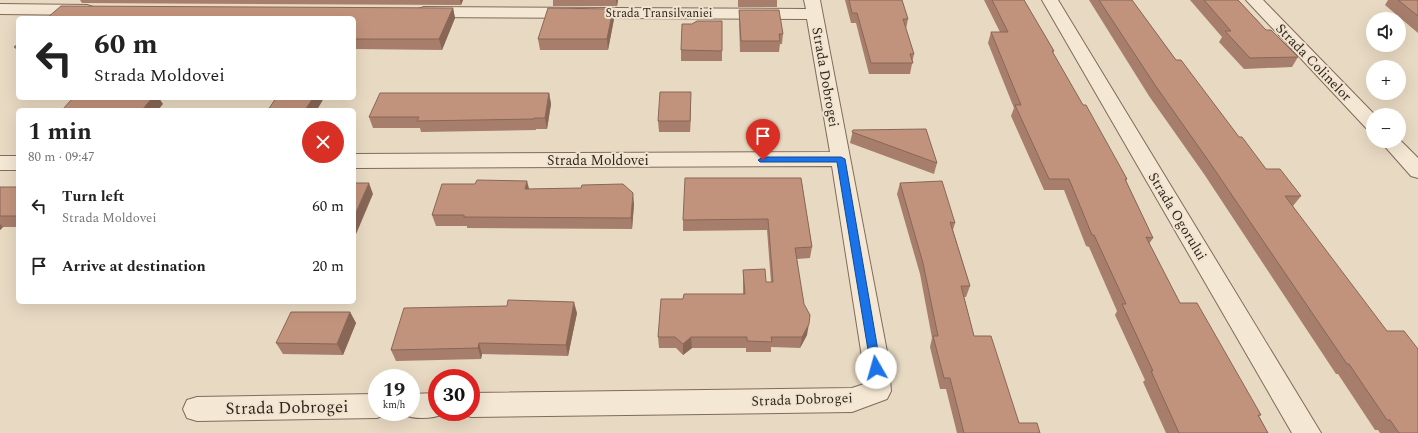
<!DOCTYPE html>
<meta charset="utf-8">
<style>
:root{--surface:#fff;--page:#f2f2f2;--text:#222;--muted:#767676}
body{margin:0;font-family:Spectral,serif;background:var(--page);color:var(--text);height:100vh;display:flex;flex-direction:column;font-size:15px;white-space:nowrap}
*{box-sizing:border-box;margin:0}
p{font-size:13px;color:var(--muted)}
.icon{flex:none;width:22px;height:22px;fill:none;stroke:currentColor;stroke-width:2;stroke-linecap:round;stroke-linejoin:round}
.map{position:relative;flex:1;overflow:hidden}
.panel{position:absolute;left:16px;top:108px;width:340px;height:196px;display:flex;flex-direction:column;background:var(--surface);border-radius:6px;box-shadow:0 4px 16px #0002}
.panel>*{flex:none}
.top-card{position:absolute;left:16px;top:16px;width:340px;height:84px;border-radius:6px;box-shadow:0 4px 16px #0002;background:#fff;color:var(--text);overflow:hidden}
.controls{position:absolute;left:1366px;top:12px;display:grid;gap:8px}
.controls a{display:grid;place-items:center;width:40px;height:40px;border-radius:50%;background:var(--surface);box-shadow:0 4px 16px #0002;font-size:20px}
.speed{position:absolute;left:368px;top:369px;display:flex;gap:8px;font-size:20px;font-weight:700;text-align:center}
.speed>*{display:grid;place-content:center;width:52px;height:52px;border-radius:50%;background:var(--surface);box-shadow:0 4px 16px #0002;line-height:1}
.speed small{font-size:10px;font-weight:400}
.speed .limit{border:6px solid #d22;background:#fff;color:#111}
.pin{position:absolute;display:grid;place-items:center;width:34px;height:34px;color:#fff;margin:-41px -17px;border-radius:50% 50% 50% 0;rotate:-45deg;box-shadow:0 0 4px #0007}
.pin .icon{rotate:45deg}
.me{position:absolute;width:44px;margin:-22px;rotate:353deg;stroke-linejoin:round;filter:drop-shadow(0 0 3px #0008)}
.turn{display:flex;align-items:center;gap:14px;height:84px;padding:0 12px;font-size:18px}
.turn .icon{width:52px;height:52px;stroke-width:2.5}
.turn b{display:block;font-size:28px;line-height:34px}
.round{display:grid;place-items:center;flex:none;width:42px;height:42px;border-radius:21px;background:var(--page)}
.summary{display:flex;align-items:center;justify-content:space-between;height:68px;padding:0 12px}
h1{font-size:24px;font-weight:700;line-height:30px}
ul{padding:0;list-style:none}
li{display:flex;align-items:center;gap:12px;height:60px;padding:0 12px}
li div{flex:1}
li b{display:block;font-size:15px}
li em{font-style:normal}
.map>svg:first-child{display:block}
</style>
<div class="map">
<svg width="1418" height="433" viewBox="0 0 1418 433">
<rect width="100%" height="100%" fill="#e8d9c2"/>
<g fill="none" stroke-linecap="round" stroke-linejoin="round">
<defs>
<path id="street" d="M804,0h16l68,357 3,34 -4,8 -35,13 -381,5 -10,-4v-1h10v-19l381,-5 12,-4 -2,-27 -30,-191 -478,2v-14l476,-2 -23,-133 -383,-2 -6,-2 -2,-3 2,-3 6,-2 382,2z
M1042,0h16l263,433h-29z
M1246,0h17l112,115h-2v15l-7,-2z
M0,4l87,1 6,2 2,3 -2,3 -6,2 -87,-1z
M1399,139l19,19v20l-7,-2 -31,-35h19z
M0,156h18v14h-18z
M437,393v19h10v1c-15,6 -31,7 -46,1l-1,-2h11v-18z
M377,394v18h11l-1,2 -10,4 -180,3 -10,-3 -4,-9 4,-9 10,-3z"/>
</defs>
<use href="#street" stroke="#806b5b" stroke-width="2"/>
<use href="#street" fill="#f4e8d4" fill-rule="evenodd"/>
</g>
<path fill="#a77e6b" d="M80,0h383l-2,5 -379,-2z
M553,0h65l-1,6h-64z
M738,0h39v7h-39z
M845,0h57l6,19 -2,10 8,25 -4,20h-41l-13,-51h-5z
M984,0h40l30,51 -1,2 30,52 44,74 -1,2 27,57 -4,6 31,59 81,112 -2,1 9,17h-102l-23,-51 2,-2 -30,-65 2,-4 -28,-64 -3,-1 -22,-56h-20l-33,-74 3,-8 -26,-65 3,-11h9z
M1089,0h43l44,60 63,77 27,32 35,27 -8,10 125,227h-38l-2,-3h-3l-37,-56h-2l-132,-200 -55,-78z
M1190,0h48l28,30 32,27 -6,10 -48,2 -25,-27 3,-5z
M1388,0h30v33l-33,-28z
M453,8l2,10 -13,32 -88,-1v-31z
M739,10l44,24 -1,10h-2l-1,8h-39l-1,-32z
M614,19l-6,31h-68l-2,-11z
M692,24l30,27v10h-41v-11z
M18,44v8l-4,-5z
M549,93l2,11 -4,25h-11v1l-115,2 -1,-4h-47l-4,-11z
M691,102l-1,30h-31l-1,-11z
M853,130l84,33 -3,11 -84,-31z
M801,178l11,69 -2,11 -13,1 10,76 -7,13 -29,-1v5h-25v-4h-54l-9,7 -7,-7h-17l-1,-11 25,-38 60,-5v-24l23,12h5l-4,-52 -84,1v-11z
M900,183l55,40 -2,7 17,56 -4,11h-2l10,39 45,87 21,10h-83l-11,-44h-6l-10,-42 2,-9 -12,-64 -23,-80z
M0,187h18v40h-15l-3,3z
M529,189l105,15 -2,25 -165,-1v-2h-31l-4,-11z
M350,312l6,11 -13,32 -60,-1 -7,-11z
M577,313l-9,43 -86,-2 -1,5 -85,2 -5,-11z"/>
<path fill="#886757" d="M460,0h3l-2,5z
M616,0h2l-1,6z
M453,8l2,10 -13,32 -3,-11z
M613,9l1,10 -6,31 -1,-11z
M691,92v10l-1,30v-11z
M549,93l2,11 -4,25 -2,-11z
M152,98h7l4,6 -5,6h-16z
M313,98h11l-7,12h-12z
M527,181l3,11 -5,-3z
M369,183l4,11 -19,45v-22z
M633,193l1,11 -2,25 -1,-11z
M0,224l3,3 -3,3z
M574,302l3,11 -9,43 -2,-11z
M350,312l6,11 -13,32 -6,-11z
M809,324l-2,11 -7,13 2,-11z
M691,337l1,11 -9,7v-11z
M479,343l3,11 -1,5 -3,-11z"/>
<path fill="#c2937c" stroke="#886757" d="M849,0h53l6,19h-5l11,35h-4l3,9h-42l-14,-50h-5z
M992,0h32l30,51h-2l31,54h3l41,74h-2l28,59 -7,-1 34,66h17l64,112h-3l10,18h-89l-28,-62h2l-31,-67h4l-32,-69h-2l-23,-56h-20l-34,-74h6l-30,-73h17z
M1099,0h33l44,60h5l58,77h3l24,32h14l21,27h-16l102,135h17l14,18v84h-19l-9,-13h-3l-38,-56h-2l-137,-201 -55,-78z
M1204,0h34l28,30h5l27,27 -48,1 -25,-27h6z
M1398,0h20v16z
M61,6l392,2 -14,31h-85v-21h-307z
M548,8l65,1 -6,30h-69z
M739,10h40l4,24h-4l1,7h-39z
M697,21h25v30l-41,-1 1,-26h10z
M18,44v3h-4z
M660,92h31l-1,29h-32z
M380,93h169l-4,25h-11v1l-117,2 2,-4h-50z
M73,98h79l-10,12h-80z
M276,98h37l-8,12h-37z
M926,129l11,34 -85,-31 1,-2z
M685,178h116l11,69 -17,1 9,56 6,11 -1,9 -7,13h-31l1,5 -25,-1v-4h-56l-8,7 -8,-7h-17l3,-38h22l1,-5h61l-2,-24 22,-1 1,13h7l-5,-63 -85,1z
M477,180l50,1 -2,8 56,-1 1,-3 41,-1 10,9 -2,25 -167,-1v-2h-32l10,-31h33z
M942,181l13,42 -5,-1 20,64h-9l13,50h17l28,87h18l3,10h-76l-14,-55h-6l-11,-42h5l-15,-73 -23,-80z
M354,183h15l-15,34z
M0,187h18v29h-18z
M508,300l66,2 -8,43 -87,-2 -1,5 -87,2 13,-42 103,-2z
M291,312h59l-13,32 -61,-1z"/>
<path fill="#1a73e8" stroke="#114b97" d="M763,157h78l4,2 36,209 -1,3 -4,2 -4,-2 -1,-3 -34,-206h-77l-2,-2z"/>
<g text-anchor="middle" stroke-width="4" stroke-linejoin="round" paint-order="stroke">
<g font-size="12" fill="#31251e" stroke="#f0e4d0">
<text x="659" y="17">Strada Transilvaniei</text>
</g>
<g font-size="14" fill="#31251e" stroke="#f0e4d0">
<text transform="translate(1314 62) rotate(46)" y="5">Strada Colinelor</text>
<text transform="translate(826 77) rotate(80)" y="5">Strada Dobrogei</text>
<text x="598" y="165">Strada Moldovei</text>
<text transform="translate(1178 216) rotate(59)" y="5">Strada Ogorului</text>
<text transform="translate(802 399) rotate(-2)" y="5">Strada Dobrogei</text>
</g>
<g font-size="17" fill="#31251e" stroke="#f0e4d0">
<text transform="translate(287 407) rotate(-1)" y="6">Strada Dobrogei</text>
</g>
</g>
</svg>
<div class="controls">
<a><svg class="icon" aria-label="sound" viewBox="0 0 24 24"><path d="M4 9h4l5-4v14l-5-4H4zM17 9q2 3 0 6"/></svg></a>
<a>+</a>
<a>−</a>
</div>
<div class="speed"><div>19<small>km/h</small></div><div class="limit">30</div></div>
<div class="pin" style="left:763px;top:160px;background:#d93025"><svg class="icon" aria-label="arrive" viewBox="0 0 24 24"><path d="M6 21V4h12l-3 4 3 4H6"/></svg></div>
<svg class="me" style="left:876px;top:368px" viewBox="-20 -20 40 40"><circle r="19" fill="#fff"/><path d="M0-13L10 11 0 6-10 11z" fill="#1a73e8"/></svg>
<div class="top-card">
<div class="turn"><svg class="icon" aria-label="left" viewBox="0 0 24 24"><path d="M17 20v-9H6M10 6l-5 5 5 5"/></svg><div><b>60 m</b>Strada Moldovei</div></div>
</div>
<section class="panel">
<div class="summary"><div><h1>1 min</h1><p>80 m · 09:47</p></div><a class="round" style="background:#d93025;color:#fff"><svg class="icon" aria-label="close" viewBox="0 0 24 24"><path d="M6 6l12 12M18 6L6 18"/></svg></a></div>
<ul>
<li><svg class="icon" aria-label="left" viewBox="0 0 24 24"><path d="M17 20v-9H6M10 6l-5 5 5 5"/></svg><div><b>Turn left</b><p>Strada Moldovei</p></div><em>60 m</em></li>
<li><svg class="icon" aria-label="arrive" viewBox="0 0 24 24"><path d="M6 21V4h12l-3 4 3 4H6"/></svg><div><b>Arrive at destination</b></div><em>20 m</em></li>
</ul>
</section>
</div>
